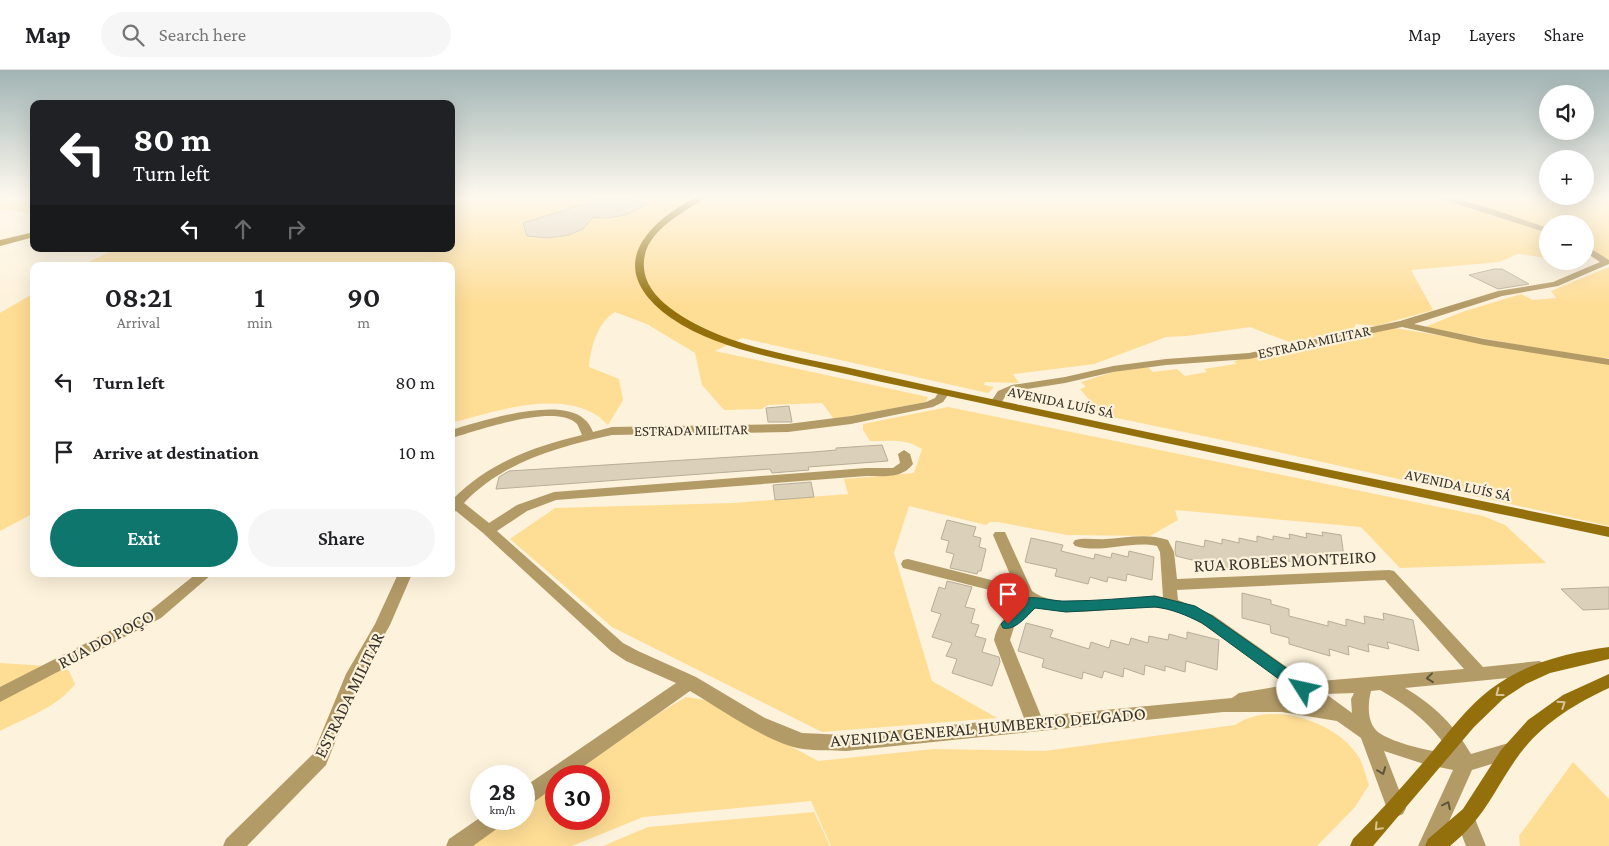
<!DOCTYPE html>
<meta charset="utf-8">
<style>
:root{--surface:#fff;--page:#f6f6f6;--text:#202124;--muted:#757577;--line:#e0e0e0;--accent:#0f766e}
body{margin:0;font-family:"Crimson Pro",serif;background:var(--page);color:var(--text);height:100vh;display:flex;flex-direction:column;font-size:19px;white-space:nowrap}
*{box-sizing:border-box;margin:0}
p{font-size:16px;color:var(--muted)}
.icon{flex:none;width:28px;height:28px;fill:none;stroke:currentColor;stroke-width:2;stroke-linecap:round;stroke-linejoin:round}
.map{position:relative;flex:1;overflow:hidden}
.details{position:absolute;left:30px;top:192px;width:425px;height:315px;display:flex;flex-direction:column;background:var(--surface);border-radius:10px;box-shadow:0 5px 20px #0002}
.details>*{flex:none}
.top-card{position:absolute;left:30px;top:30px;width:425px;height:152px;border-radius:10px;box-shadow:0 5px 20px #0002;background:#202124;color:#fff;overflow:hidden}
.controls{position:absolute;left:1539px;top:15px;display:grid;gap:10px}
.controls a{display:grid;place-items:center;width:55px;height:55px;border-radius:50%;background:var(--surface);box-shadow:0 5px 20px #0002;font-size:25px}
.speed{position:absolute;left:470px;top:695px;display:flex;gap:10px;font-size:25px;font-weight:700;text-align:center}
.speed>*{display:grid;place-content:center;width:65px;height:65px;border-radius:50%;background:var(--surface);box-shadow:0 5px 20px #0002;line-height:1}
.speed small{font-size:12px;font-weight:400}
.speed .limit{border:8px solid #d22;background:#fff;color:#111}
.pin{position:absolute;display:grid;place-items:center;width:42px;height:42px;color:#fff;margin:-51px -21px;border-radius:50% 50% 50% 0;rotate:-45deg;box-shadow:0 0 5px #0007}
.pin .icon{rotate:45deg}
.me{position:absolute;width:55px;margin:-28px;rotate:305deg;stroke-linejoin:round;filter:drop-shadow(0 0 4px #0008)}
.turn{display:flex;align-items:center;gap:18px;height:105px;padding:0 20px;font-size:22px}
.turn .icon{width:65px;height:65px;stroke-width:2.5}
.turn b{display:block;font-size:35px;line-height:42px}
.lanes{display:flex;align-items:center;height:48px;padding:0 20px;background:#0003;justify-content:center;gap:25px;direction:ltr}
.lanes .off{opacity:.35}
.eta{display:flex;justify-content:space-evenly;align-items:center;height:85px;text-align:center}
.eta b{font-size:30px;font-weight:600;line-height:35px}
.primary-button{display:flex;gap:10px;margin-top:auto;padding:10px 20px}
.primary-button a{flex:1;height:58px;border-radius:30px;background:var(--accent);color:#fff;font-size:20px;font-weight:600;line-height:58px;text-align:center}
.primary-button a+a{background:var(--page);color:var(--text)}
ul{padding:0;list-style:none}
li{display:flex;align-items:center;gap:15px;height:70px;padding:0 20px}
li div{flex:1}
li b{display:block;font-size:19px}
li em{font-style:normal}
header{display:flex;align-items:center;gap:30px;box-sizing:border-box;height:70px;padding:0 25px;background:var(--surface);border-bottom:1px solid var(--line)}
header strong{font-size:24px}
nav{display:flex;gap:28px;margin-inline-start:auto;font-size:18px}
.search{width:350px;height:45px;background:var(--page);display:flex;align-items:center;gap:12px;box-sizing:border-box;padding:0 18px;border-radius:28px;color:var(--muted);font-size:19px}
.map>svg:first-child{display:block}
</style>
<header>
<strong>Map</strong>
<div class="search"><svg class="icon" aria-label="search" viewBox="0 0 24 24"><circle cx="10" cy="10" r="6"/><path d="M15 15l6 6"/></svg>Search here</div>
<nav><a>Map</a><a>Layers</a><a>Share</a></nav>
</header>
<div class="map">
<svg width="1609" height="776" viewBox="0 0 1609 776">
<rect width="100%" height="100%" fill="#fdf2db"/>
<path fill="#fedd95" d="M0,126h34v18l-34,-5z
M451,126h1158v64l-22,-8 2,6 -4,-1v-33h-37l-1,34 -29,-4 -19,8 -88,8 22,40 -57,16 -20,-2 -2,4 -62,15 -42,-16 -63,9 -21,1 -72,27 -81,10 6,9 -34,-1 -1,3 10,2 -6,6 -246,-55 -27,13 213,46 -2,5 -92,17 -12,-16 -54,2 -6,4 -38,1 -22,-25 -7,-32 -48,-29 -32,-12c-17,9 -25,37 -26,55l30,12 4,21 -15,25c-4,-3 -7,-8 -12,-10 -39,-25 -104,-3 -145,8v-157h-371l36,-17h335z
M1609,197v91l-18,1 -166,-32 37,-15 59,-18 12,6 23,-2 -5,-7z
M34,223v220l-34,18v-218z
M1395,258l214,36v162l-353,-79 -168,-35 -3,-7 6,-3 -11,-13 6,-2 -5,-5 32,-10 35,-5 5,5 24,-3 8,7 22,-4 -3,-3 32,-5 -2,-3z
M948,337l535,109 22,9 41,38 -146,5 -39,-41 -186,-17 3,10 -28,16 -83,-1 -69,-13h-8l-4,3 -77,-19 -15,47 38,128 65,37 -175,14 -210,-105 -102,-88 45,-31 178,-5 115,-9 -4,-15 70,-6 8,-24c-16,-11 -33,-8 -52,-8l-7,-11v-6z
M0,593l63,4 6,4 6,13c-17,23 -50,34 -75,47z
M686,627l20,3 112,61 116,-12 111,2 190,-26c37,-26 104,-3 125,34 4,8 6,18 9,26l-14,22 -38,39h-486l-20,-45 -168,16 -71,29h-102l39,-27h15v-11l32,-23v34h43v-43h-30l92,-64z
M1573,692l36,37v47h-89l-1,-10z
M814,742l16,34h-227l45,-19z"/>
<path fill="#dbd0b9" stroke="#b8ae98" d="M606,127h18l24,7 -22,11 -19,3 -14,-1 -10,12 -14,6 -21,3 -21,-2 -4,-13z
M1494,199h8l27,15 -31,5 -29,-14z
M789,336l3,16h-24l-2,-14z
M882,375l6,16 -80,6 1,3 -37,3 -2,-4 -274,20 3,-12 10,-6 304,-19 23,-2v-2z
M811,412l3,15 -39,3 -2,-15z
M947,450l29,7 -3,9 8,2 -2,9 7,2 -5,22h-3l-1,3 -27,-6 4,-14 -8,-2 3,-11 -8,-2z
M1322,462l19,3 3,22 -18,-4v5l-18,-4 2,6 -19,-4 1,6 -19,-5v6l-17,-4 1,6 -18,-5 -2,11 -61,-15 -1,-6 1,-9 28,6 1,-7 17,4v-5l17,4v-5l18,4v-6l16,4v-4l17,3 -1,-5 18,4 -1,-5 17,3z
M1031,468l32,7 -2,6 33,8 1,-5 16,4 1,-5 16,4 1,-6 25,6 -2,23 -25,-6 -1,7 -18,-4 -1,5 -17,-5 -2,7 -33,-8 2,-7 -32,-7z
M947,511l25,6 -7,20 10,2 -4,14 8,2 -4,11 11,3 -4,13 17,5 1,5 -8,24 -40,-13 5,-14 -11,-3 6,-13 -20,-6 9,-23 -10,-3 8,-24 6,2z
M1609,517v22l-26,1 -22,-21z
M1242,523l29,7v4l18,5v7l39,10v-5l18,5v-7l19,5 -1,-8 20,4 -1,-7 30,7 6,31 -32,-9 2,7 -21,-5 1,8 -21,-6 1,9 -20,-6 1,7 -41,-12v-6l-18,-5 -1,-8 -28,-7z
M1026,553l27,7 -3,7 39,12 2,-7 18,6 2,-8 18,5 2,-7 17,5 1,-7 19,4 1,-6 18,5v-7l32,8 -2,30 -31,-9 -1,11 -20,-6v5l-20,-6 -1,10 -20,-7 -1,9 -19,-6 -2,7 -19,-6 -1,7 -40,-12 2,-8 -26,-8z"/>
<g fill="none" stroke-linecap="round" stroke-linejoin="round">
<path fill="#b39b68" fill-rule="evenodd" d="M1432,126c32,0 84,22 116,32v5z
M1585,175l24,15v4l-51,22 -56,10 -88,28 70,15 125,20v6l-125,-20 -82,-18 -153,32 -83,6 -53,7 -48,11 -50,8 -9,4 -6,10 -4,1 -6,-3 8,-12 14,-6 53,-8 48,-11 53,-7 83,-6 151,-32 98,-30 55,-9 47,-20 -15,-10z
M944,319l6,3 -7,10 -10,5 -82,17 -63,8 -176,3c-54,12 -108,26 -148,68l25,20 28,-18 37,-13 312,-24h27l7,-5 -2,-9 6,-4 6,4 3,10c-11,15 -30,12 -47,12l-310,24 -29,11 -30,20 126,112 15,8 58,26 69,41 37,15 44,2 178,-17 -30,-78c3,-18 16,-29 30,-39l-3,-3 -118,-30 -2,-4 2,-4 5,-1 107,27 -22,-51 2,-3h10l27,59c28,22 95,3 131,6l-3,-45 -3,-6c-27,-6 -54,8 -82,0l-2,-3 2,-3c10,-3 21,0 31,-1 22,-1 40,-6 62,1l6,12 3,27 212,-9 5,1 89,96 56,-6 6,2 2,5 -2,5 -6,2 -134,13c29,17 49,37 66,66l41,-12 6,2 3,6 -3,6 -46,14 -34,76h-20l35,-76 -29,-6 -40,-13 22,57 -3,6 -7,3 -7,-3 -28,-76 -24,-17 -55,-9h-59l-377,39c-14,-1 -29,0 -43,-2 -34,-5 -82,-40 -113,-58l-120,85h-14v10l-25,18 -7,3v-20l152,-104 -50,-22 -15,-10 -128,-118 -27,-22 -5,2v-12c37,-38 81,-54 131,-66 -2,-4 -3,-8 -5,-11 -21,-22 -100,7 -126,14v-8c30,-9 108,-34 133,-11 4,3 7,8 9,13l19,-5 176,-3 63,-8 75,-14 9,-4 5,-8zM1385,510l79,89 -156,13 -95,-67 -35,-15 -1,-10zM1037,537c40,12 80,-2 121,1 39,2 96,53 129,77l-48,8 -7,5 -191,18 -31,-76 4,-13zM1380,620c30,17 53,35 71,64 -17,-2 -66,-12 -76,-25 -8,-10 -7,-27 -4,-38zM1354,623l-3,6 1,14 -26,-19zM1302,626l7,5 -21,-3z
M196,504h16l-51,44 -161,84v-15l151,-77z
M398,504h14l-22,51 -28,50 -36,90 -79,81h-24l3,-7 87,-85 33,-80 29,-50z
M1466,741l7,3 13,32h-20l-10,-26 3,-6z
M481,747l24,2 -3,6 -29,21h-27l3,-7z"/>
<path fill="#93700c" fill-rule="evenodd" d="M698,126h10c-27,19 -75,39 -62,82 10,30 57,51 84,61 37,13 76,20 115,28 58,13 117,26 175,38 196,42 393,82 589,122v10c-220,-47 -441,-93 -661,-141 -44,-9 -88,-19 -133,-29 -48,-11 -102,-20 -144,-49 -67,-48 -30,-92 27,-122z
M34,162v5l-34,9v-6z
M1609,577v12l-59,14 -24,11 -23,15 -29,28 -101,119h-23l3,-7c26,-26 50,-53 74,-81 23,-27 44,-57 74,-76 32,-21 71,-30 108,-35z
M1609,604v14c-37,17 -72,39 -95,74 -23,34 -30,56 -64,84h-25l3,-7 35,-30 38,-59 27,-30 35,-25z"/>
</g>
<defs><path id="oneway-chevron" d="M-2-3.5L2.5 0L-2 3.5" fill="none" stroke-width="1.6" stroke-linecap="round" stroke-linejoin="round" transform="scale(1.25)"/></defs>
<g stroke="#5e533d">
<use href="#oneway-chevron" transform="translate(1430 608) rotate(174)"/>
<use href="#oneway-chevron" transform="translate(1382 701) rotate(69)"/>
<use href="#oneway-chevron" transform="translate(1447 735) rotate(-64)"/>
</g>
<g stroke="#d8c493">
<use href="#oneway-chevron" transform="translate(1499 623) rotate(143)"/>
<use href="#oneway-chevron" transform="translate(1562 634) rotate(-34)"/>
<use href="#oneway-chevron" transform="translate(1378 757) rotate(134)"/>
</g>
<linearGradient id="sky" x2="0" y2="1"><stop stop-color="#a1b4b4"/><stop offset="0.54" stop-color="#fef9ef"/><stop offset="1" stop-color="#fef9ef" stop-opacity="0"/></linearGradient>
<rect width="1609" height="235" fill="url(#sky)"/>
<path fill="#0f766e" stroke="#0a4d48" d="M1155,526l40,10 17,10 97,68 2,5 -2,4 -6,2 -5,-2 -96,-70c-16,-8 -30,-14 -47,-16l-89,5 -31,-4c-8,8 -20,23 -32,20l-2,-4 27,-26c7,-2 29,4 39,3 30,0 59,-3 88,-5z"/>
<g text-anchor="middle" stroke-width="4.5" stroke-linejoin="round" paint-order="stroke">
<g font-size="15" fill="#39342b" stroke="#fdf2db">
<text transform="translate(1314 272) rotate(-12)" y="5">ESTRADA MILITAR</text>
<text transform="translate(1061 332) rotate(12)" y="5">AVENIDA LUÍS SÁ</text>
<text transform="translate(691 360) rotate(-1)" y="5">ESTRADA MILITAR</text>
<text transform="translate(1458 415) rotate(12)" y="5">AVENIDA LUÍS SÁ</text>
</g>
<g font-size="18" fill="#39342b" stroke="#fdf2db">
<text transform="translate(1285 491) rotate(-3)" y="6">RUA ROBLES MONTEIRO</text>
<text transform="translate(106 569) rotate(-28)" y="6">RUA DO POÇO</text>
<text transform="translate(349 625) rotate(-64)" y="6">ESTRADA MILITAR</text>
<text transform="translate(988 657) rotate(-5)" y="6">AVENIDA GENERAL HUMBERTO DELGADO</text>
</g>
</g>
</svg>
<div class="controls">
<a><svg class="icon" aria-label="sound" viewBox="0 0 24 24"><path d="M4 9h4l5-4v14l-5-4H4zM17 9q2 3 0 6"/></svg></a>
<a>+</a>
<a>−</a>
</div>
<div class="speed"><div>28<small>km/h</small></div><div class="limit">30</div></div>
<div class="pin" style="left:1008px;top:554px;background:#d93025"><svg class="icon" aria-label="arrive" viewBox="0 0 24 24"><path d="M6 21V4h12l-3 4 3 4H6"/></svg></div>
<svg class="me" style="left:1303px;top:619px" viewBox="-20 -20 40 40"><circle r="19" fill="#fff"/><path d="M0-13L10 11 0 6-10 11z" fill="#0f766e"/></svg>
<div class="top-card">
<div class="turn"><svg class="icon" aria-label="left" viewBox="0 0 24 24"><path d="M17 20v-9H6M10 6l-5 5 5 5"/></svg><div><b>80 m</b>Turn left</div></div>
<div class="lanes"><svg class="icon" aria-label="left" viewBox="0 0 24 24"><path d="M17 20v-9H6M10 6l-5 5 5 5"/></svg><svg class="icon off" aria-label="ahead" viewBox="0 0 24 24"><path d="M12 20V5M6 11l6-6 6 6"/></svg><svg class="icon off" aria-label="right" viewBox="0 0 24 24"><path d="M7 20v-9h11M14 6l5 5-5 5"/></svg></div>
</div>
<section class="details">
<div class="eta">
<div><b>08:21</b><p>Arrival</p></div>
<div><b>1</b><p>min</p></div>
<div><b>90</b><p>m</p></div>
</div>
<ul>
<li><svg class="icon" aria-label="left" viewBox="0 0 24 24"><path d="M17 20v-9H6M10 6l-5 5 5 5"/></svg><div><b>Turn left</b></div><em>80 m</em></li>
<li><svg class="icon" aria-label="arrive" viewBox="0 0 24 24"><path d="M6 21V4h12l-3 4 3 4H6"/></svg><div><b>Arrive at destination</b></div><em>10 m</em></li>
</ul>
<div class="primary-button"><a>Exit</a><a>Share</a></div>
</section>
</div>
